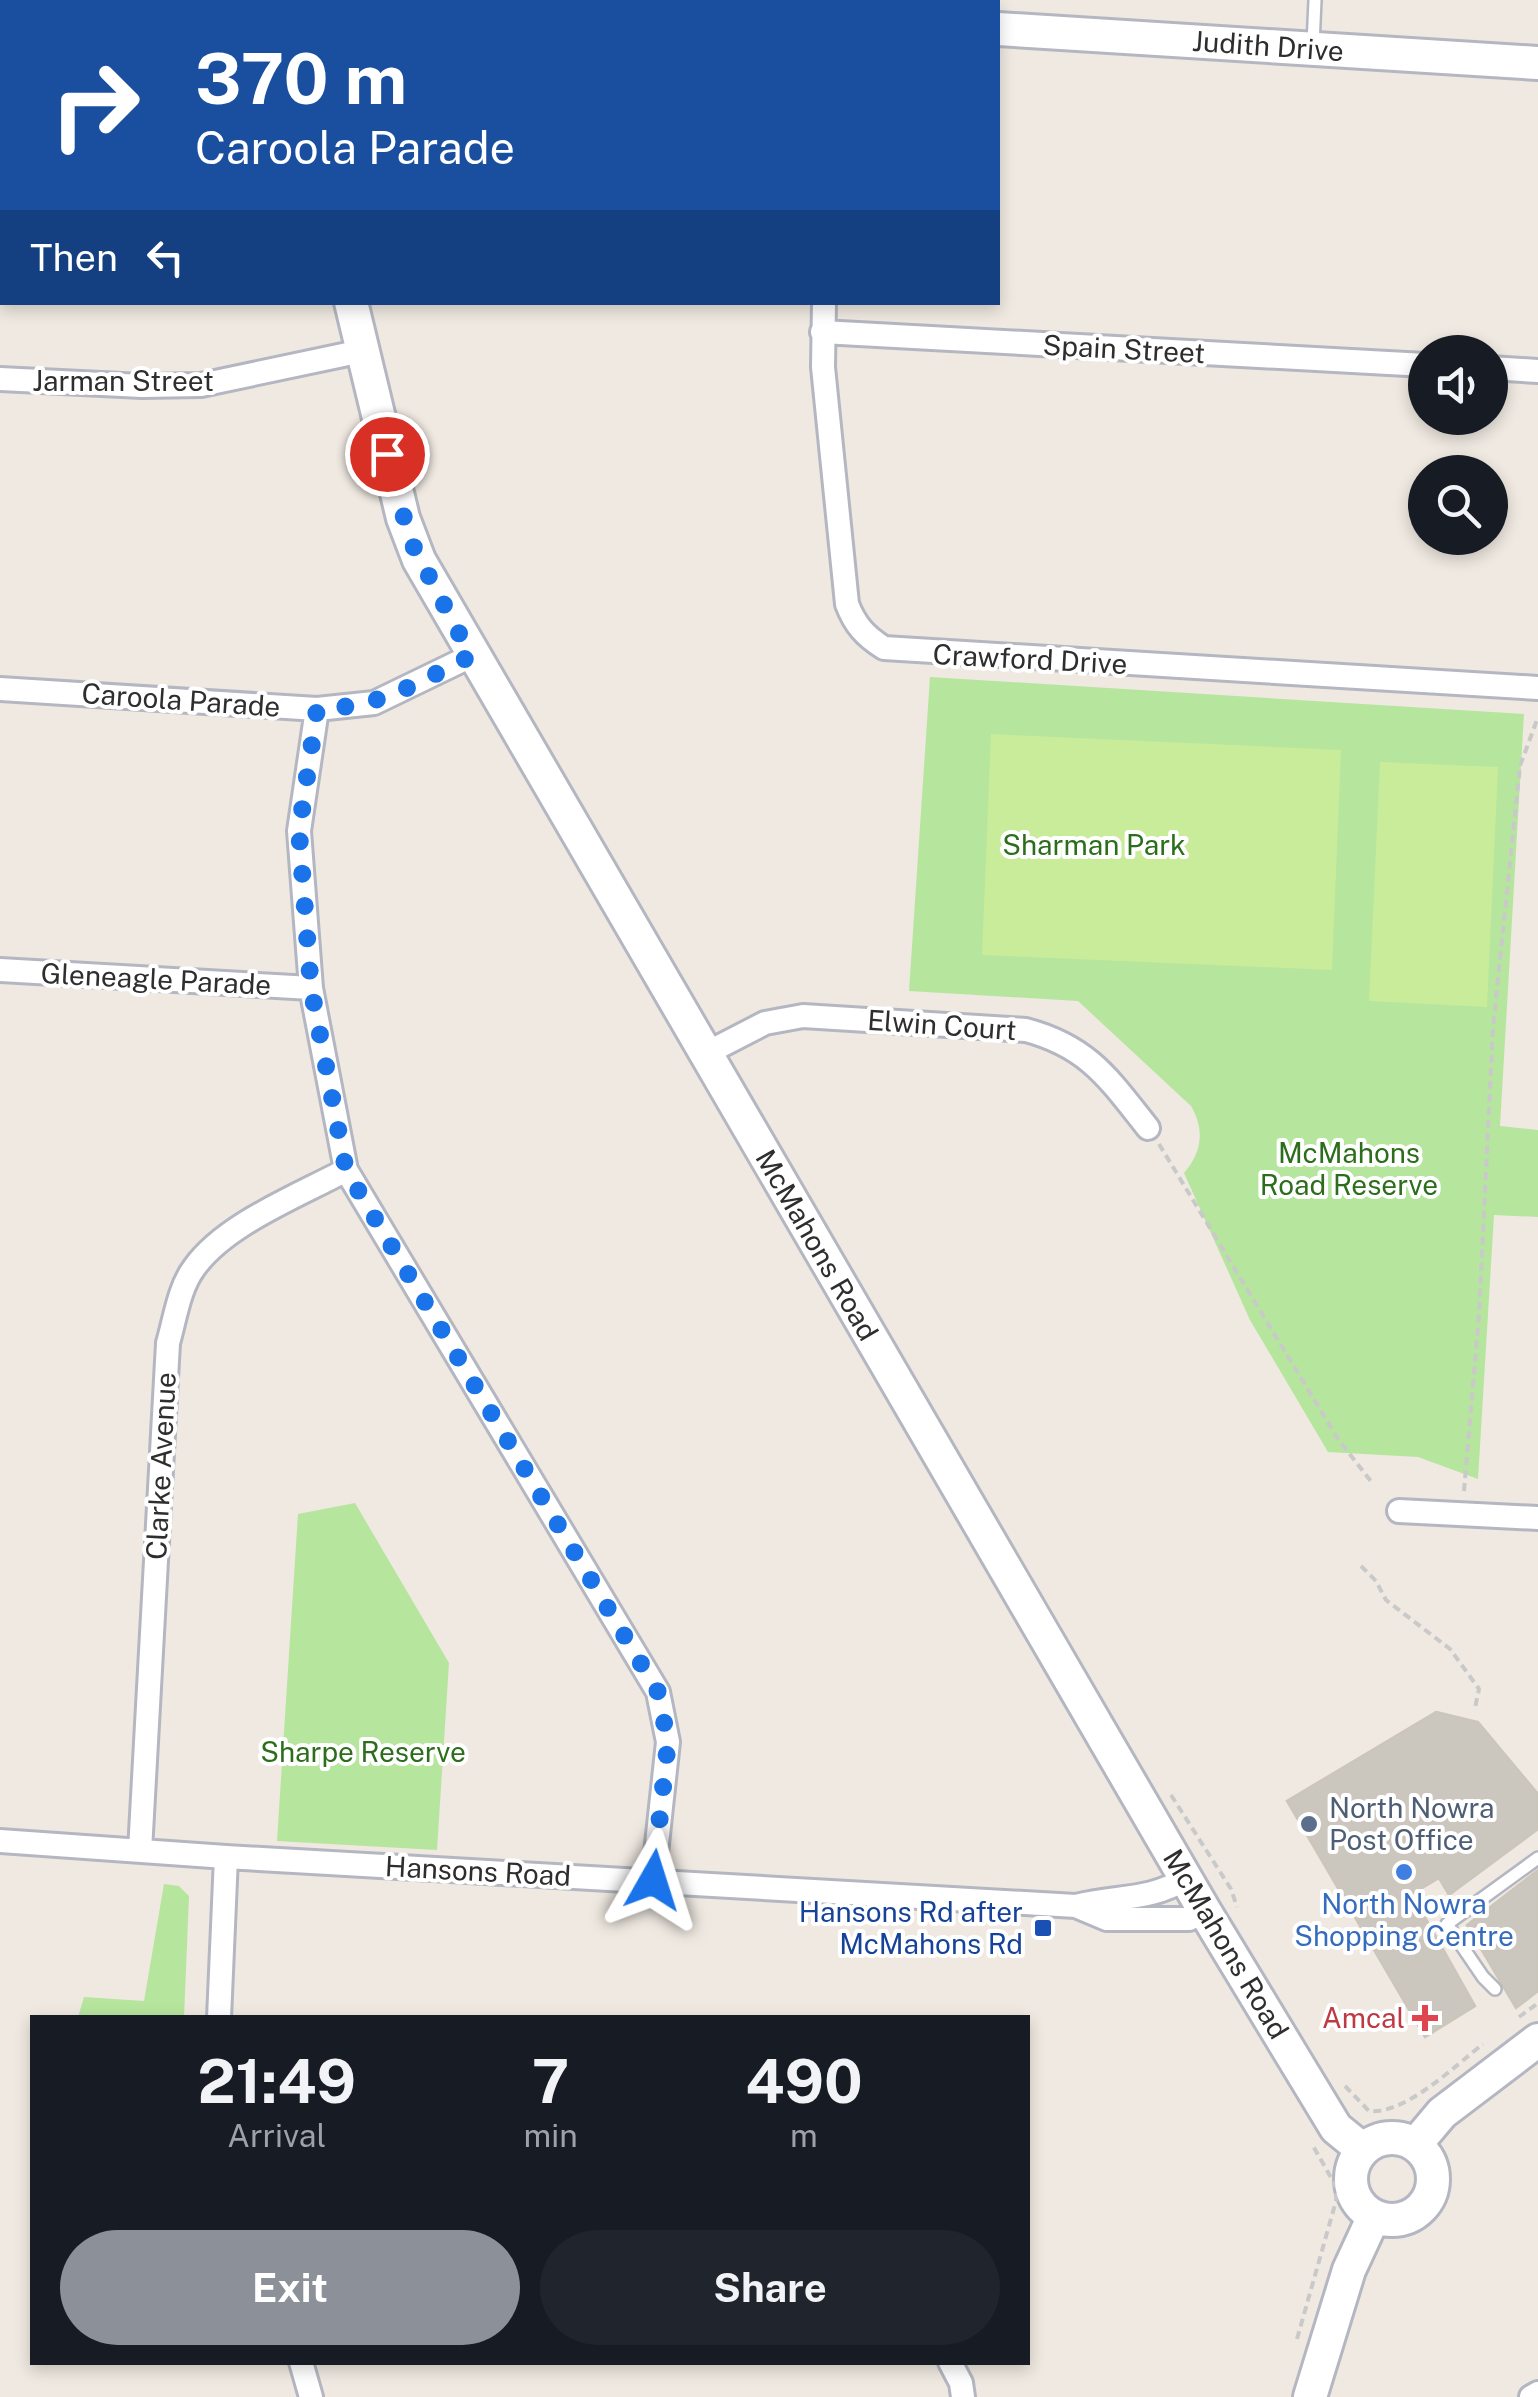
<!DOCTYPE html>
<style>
:root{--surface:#171b24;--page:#20242c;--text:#f1f3f6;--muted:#9ea1a6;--accent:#8c9099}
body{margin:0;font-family:"Public Sans",sans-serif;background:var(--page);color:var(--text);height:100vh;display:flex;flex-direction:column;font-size:38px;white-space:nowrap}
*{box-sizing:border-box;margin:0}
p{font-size:32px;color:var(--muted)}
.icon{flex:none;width:55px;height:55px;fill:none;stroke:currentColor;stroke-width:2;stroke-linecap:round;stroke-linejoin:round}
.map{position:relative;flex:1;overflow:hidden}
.side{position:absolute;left:30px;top:2015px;width:1000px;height:350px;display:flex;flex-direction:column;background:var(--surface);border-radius:0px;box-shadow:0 5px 15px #0003}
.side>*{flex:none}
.guide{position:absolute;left:0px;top:0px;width:1000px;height:305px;box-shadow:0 5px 15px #0003;background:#1a4fa0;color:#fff;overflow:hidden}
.fabs{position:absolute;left:1408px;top:335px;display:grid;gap:20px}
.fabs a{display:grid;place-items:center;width:100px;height:100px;border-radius:50%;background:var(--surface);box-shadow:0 5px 15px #0003;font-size:50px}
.pin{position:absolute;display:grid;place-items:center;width:85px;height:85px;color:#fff;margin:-42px;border:5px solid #fff;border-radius:50%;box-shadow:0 2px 10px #0007}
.me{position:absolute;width:110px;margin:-55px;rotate:6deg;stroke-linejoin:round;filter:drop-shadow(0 0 8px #0008)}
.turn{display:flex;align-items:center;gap:35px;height:210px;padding:0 30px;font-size:45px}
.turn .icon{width:130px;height:130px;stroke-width:2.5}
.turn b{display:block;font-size:70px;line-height:85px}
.then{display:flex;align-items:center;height:95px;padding:0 30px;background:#0003;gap:20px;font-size:38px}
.eta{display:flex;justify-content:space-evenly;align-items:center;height:170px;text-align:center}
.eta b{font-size:60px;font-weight:700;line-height:70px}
.cta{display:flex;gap:20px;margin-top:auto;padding:20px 30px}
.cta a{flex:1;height:115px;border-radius:60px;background:var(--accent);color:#fff;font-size:40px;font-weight:700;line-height:115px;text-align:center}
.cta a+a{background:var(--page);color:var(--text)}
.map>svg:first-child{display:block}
</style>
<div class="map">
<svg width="1538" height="2397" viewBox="0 0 1538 2397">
<rect width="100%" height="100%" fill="#efe9e1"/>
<path fill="#b6e59e" d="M930,677l594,37 -24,412 38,4v87l-44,-2 -16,264 -60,-22 -90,-5 -78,-132 -66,-147c18,-21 21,-43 7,-67l-113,-105 -169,-10z
M355,1503l94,160 -12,187 -160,-9 21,-327z
M164,1884l15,2 10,10 -5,121h-106l6,-20 60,4z"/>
<path fill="#c9ec9a" d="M991,734l350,16 -9,220 -350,-15z
M1380,762l118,5 -11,240 -118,-6z"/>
<path fill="#cbc7bf" stroke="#cbc5ba" stroke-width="2.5" d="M1436,1712l42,10 60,72v35l-89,66 -10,-17 -27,16 63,112 -50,31 -138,-236z
M1538,1870v121l-22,17 -49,-83z"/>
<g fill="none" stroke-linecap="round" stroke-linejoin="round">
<defs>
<path id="lane" d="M1313,45l2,-45
M1495,1989l-12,-12 -36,-53 91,-66"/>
<path id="street" d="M824,302l-1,65 24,237c8,21 18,32 37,44l654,40
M822,332l603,33
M1490,368l48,3
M0,379l142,7 59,-1 161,-34
M0,689l317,20 57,-6 97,-47
M317,709l-18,122 12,157 35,182 312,522 10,50 -15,139
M0,970l311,18
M705,1054l60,-31 38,-7 223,14c63,17 83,49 122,98
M1399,1511l139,7
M0,1841l226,16 850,49c43,-11 71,-4 111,-28
M140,1851l28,-508c7,-24 11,-55 26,-75 31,-44 106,-73 152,-98
M1076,1906l31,13h82l15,-9
M219,2018l7,-161
M301,2362l10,35
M950,2362l11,21 2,14
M1531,2397l7,-4"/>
<path id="secondary" d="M276,0v2
M545,0l37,2
M998,29l540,34
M351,302l52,216 16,42 785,1350 132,218 27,22
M1351 2179a41 41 0 1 1 82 0a41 41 0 1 1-82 0Z
M1415,2145l27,-32 96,-73
M1310,2397l39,-127 25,-54"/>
</defs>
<use href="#lane" stroke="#b4b7c1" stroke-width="16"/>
<use href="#street" stroke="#b4b7c1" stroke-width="28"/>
<use href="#secondary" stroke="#b4b7c1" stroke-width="38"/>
<path stroke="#c9c9c9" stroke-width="4" stroke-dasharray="8 5" stroke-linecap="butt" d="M1159,1144l179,295 35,45
M1464,1491l15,-176 14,-288 27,-261 18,-49
M1361,1566l15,15 10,19 64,49 29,40 -4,19
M1171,1795l60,94 6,18
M1519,2017l19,-14
M1345,2086l24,25c36,4 87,-46 114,-67
M1297,2339l39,-138 1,-13 -24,-42"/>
<use href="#lane" stroke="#fff" stroke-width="11"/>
<use href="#street" stroke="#fff" stroke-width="22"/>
<use href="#secondary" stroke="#fff" stroke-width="32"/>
</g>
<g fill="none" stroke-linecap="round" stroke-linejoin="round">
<path stroke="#1a73e8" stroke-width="18" stroke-dasharray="0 32.4" d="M387,454l23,86 61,116c-57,28 -89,51 -154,53l-18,122 12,157 35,182 312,522 10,50 -15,138"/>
</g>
<circle fill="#5c6f8a" stroke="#fff" stroke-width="4" cx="1309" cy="1824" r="10"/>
<circle fill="#3f7fe0" stroke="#fff" stroke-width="4" cx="1404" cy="1872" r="10"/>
<rect fill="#1a4fb4" stroke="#fff" stroke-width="4" x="1033" y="1918" width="20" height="20" rx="5"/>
<path fill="#e0444e" stroke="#fff" stroke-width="4" d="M1420 2003h10v10h10v10h-10v10h-10v-10h-10v-10h10z"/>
<g text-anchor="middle" stroke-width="8" stroke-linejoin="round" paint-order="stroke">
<g font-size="28" fill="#2e2e2e" stroke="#fff">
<text transform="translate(1268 46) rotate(4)" y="10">Judith Drive</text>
<text transform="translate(1124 349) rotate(3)" y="10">Spain Street</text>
<text x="123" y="391">Jarman Street</text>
<text transform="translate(1030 659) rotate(3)" y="10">Crawford Drive</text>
<text transform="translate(181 700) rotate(4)" y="10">Caroola Parade</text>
<text transform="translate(156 979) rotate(3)" y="10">Gleneagle Parade</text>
<text transform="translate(942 1025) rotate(4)" y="10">Elwin Court</text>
<text transform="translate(817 1245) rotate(60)" y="10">McMahons Road</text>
<text transform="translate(161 1466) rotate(-87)" y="10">Clarke Avenue</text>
<text transform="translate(478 1871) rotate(3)" y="10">Hansons Road</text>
<text transform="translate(1226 1944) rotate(59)" y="10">McMahons Road</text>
</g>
<g font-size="28" fill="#2c6e1b" stroke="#fff">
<text x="1094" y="855">Sharman Park</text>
<text x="1349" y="1163">McMahons<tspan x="1349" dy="32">Road Reserve</tspan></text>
<text x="363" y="1762">Sharpe Reserve</text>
</g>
<g font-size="28" fill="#4e5e75" stroke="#fff" text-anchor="start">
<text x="1329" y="1818">North Nowra<tspan x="1329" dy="32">Post Office</tspan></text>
</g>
<g font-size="28" fill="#366cbe" stroke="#fff">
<text x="1404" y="1914">North Nowra<tspan x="1404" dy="32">Shopping Centre</tspan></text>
</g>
<g font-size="28" fill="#164399" stroke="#fff" text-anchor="end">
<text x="1023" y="1922">Hansons Rd after<tspan x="1023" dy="32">McMahons Rd</tspan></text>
</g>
<g font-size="28" fill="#be3a42" stroke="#fff" text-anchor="end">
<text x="1405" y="2028">Amcal</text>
</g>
</g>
</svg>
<div class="fabs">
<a><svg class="icon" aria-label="sound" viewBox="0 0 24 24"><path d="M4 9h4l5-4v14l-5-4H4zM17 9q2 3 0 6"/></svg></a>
<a><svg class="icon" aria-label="search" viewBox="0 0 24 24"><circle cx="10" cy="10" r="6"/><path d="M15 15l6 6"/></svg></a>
</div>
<div class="pin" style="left:387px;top:454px;background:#d93025"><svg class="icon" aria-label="arrive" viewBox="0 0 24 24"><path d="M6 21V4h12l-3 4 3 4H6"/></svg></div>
<svg class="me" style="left:653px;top:1880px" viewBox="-20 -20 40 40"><path d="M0-17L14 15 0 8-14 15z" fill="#1a73e8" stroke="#fff" stroke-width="4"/></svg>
<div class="guide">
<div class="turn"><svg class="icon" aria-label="right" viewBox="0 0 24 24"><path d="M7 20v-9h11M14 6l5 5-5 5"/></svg><div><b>370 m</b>Caroola Parade</div></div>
<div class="then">Then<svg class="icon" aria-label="left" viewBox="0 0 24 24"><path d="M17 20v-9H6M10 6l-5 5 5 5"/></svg></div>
</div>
<section class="side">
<div class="eta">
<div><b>21:49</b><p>Arrival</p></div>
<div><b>7</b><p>min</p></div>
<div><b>490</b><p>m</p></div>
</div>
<div class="cta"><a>Exit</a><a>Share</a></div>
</section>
</div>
